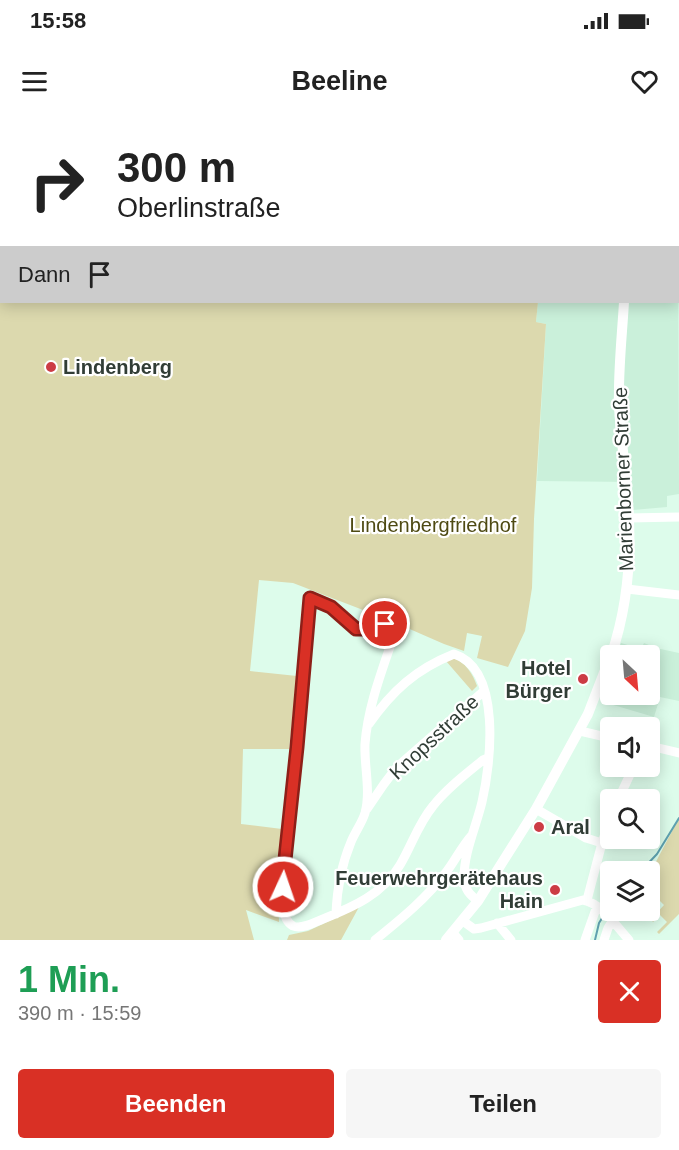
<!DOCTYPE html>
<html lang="de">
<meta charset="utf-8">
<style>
:root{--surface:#fff;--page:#f6f6f6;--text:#222;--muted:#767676;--accent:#d93025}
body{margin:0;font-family:Helvetica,sans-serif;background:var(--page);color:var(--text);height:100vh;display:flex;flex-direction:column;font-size:22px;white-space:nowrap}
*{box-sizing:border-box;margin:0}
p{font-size:20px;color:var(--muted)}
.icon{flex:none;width:33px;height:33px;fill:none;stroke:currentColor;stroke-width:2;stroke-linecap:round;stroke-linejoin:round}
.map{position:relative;height:820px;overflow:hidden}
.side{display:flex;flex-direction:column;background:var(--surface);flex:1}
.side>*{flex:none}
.top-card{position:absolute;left:0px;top:0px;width:680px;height:183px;box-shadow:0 3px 15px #0003;background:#fff;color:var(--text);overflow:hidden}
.needle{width:39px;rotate:154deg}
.fabs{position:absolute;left:600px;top:525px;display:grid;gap:12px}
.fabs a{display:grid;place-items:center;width:60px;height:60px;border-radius:6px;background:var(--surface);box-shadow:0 3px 15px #0003;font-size:30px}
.pin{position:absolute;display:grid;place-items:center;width:51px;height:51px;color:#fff;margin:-26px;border:3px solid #fff;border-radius:50%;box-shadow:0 2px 6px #0007}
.me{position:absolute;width:66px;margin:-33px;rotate:3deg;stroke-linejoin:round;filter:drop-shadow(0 0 4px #0008)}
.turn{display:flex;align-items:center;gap:21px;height:126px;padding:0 18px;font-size:27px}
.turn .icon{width:78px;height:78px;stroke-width:2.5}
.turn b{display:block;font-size:42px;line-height:51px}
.then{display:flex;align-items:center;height:57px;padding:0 18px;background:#0003;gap:12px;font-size:22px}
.round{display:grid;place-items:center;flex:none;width:63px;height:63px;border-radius:6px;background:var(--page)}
.headline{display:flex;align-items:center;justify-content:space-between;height:102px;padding:0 18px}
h1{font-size:36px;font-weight:800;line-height:45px;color:#1e9e55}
.primary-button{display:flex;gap:12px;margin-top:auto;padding:12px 18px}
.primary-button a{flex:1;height:69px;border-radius:6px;background:var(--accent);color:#fff;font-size:24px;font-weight:800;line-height:69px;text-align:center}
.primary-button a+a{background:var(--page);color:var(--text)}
.status{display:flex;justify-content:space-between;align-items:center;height:42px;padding:0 30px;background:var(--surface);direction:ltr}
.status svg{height:16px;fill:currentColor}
header{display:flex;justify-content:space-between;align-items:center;height:78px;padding:0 18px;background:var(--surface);font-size:27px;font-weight:800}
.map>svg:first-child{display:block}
</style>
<div class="status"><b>15:58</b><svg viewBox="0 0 49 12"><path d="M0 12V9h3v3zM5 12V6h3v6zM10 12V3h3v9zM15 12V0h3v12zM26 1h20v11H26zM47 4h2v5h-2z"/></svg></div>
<header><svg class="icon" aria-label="menu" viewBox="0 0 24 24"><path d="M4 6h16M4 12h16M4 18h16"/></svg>Beeline<svg class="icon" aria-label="heart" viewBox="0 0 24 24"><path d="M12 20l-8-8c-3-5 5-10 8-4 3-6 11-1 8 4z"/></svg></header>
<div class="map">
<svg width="679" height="820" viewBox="0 0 679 820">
<rect width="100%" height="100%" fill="#ddfceb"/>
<path fill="#caf0da" d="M678,81l1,293 -12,2v11l-34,3 -1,-28 -95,-1 9,-157 -10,-2 2,-20h140z
M621,523l20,6 3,-6 12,5 23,5v48l-19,-4 -6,20 -54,-16 10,-28v21h40v-38l-33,-1z"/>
<path fill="#dcd9ae" d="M0,0h588v2h-586v180h536l-2,20 10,2 -12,195 -2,69 -7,43 -17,36 -31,-9 5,-22 -15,-3 -3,18 -20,-7 -55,-24 -96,-37 -34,-3 -9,91 47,5 -8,73h-46l-2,75 41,5 -5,45 2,48 -33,-12 8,30h-254z
M452,538c13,3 21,16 25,28l-5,5 -26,-30z
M679,698v96l-20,20 -2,-2 10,-10 -7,-7 -7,7 -2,-3 13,-14 -14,-14v-18z
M359,787l-18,33h-54l2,-5 19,-4z"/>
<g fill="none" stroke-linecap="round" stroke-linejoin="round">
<path stroke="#5fa2b0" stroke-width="2" d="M640,752l17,-18 22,-36
M607,790l3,-7
M595,820l4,-17 5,-8"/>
<path stroke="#fff" stroke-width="9" d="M678,58l1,2
M629,398l50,-1
M627,469l52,6
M369,604c23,-33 47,-55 85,-70 48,15 37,109 28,148 -6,25 -18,50 -18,76 0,11 6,17 14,23
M580,611l30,7
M650,626l29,7
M618,680l16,-34
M367,689l17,-25 13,-17 87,-76
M536,689l50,29 16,5
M587,780l15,-57 8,-26
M336,794c1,-26 5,-48 15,-72 4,-10 11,-19 14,-29 6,-22 -1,-47 0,-69 3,-40 19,-78 31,-115l-18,-7 -13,7h-9l-25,-22 -21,-8c-4,57 -9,114 -15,172 -5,44 -15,91 -11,136 0,7 2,15 9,19 9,4 22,-4 30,-7 30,-12 60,-25 77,-54 12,-20 18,-41 33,-59 14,-18 33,-32 50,-46l5,-2
M463,801l11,8 7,-1 102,-28c18,3 34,27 46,40
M497,803l14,17
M453,813l6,7
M375,820c26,-21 52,-42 72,-69 9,-12 15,-25 25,-36
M585,820l12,-34
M604,820l4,-12 11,-18"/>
<path stroke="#fff" stroke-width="10" d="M642,2v-2
M611,536c15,-44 20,-89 18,-136 -1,-38 -8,-75 -10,-114 -1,-35 3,-70 5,-104
M446,820l32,-39 58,-92 52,-95 22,-57"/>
</g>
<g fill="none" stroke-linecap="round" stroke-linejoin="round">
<defs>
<path id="route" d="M283,767l1,-18 13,-122 13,-149 21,9 25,22h9l13,-7 7,2"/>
</defs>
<use href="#route" stroke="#8d1f18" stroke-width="15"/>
<use href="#route" stroke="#d93025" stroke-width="10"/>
</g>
<g fill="#cc3c45" stroke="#fff" stroke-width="2">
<circle cx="51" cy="247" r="6"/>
<circle cx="583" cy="559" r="6"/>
<circle cx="539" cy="707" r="6"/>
<circle cx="555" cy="770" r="6"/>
</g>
<g text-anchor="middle" stroke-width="4.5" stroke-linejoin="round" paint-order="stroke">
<g font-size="20" font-weight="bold" fill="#313d36" stroke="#fff" text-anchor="start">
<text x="63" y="254">Lindenberg</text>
<text x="571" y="555" text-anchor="end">Hotel<tspan x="571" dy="23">Bürger</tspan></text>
<text x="551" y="714">Aral</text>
<text x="543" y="765" text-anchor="end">Feuerwehrgerätehaus<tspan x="543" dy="23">Hain</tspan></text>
</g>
<g font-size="20" fill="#313d36" stroke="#fff">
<text transform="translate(623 359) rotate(-92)" y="7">Marienborner Straße</text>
<text transform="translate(434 617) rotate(-43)" y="7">Knopsstraße</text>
</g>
<g font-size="20" fill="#4e4a13" stroke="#fff">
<text x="433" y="412">Lindenbergfriedhof</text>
</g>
</g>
</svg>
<div class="fabs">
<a><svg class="needle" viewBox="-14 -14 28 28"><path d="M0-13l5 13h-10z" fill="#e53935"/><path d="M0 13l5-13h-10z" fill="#767676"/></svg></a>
<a><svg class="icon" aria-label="sound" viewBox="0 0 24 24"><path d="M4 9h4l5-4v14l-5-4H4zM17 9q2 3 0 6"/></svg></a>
<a><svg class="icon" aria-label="search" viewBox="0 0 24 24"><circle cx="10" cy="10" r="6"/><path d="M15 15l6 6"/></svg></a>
<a><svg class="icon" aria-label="layers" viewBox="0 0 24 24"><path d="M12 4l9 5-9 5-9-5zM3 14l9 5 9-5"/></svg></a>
</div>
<div class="pin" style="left:385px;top:504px;background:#d93025"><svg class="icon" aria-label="arrive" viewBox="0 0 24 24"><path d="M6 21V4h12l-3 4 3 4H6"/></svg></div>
<svg class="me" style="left:283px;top:767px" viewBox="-20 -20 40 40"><circle r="17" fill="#d93025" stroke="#fff" stroke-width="3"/><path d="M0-11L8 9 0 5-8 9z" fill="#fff"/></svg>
<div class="top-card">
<div class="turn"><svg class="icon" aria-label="right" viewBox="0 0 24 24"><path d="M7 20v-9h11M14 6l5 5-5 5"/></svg><div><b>300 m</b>Oberlinstraße</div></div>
<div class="then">Dann<svg class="icon" aria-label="arrive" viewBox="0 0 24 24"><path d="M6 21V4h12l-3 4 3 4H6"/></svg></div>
</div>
</div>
<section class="side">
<div class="headline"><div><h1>1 Min.</h1><p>390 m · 15:59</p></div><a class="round" style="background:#d93025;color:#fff"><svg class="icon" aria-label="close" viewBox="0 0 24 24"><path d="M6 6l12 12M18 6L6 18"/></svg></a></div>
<div class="primary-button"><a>Beenden</a><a>Teilen</a></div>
</section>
